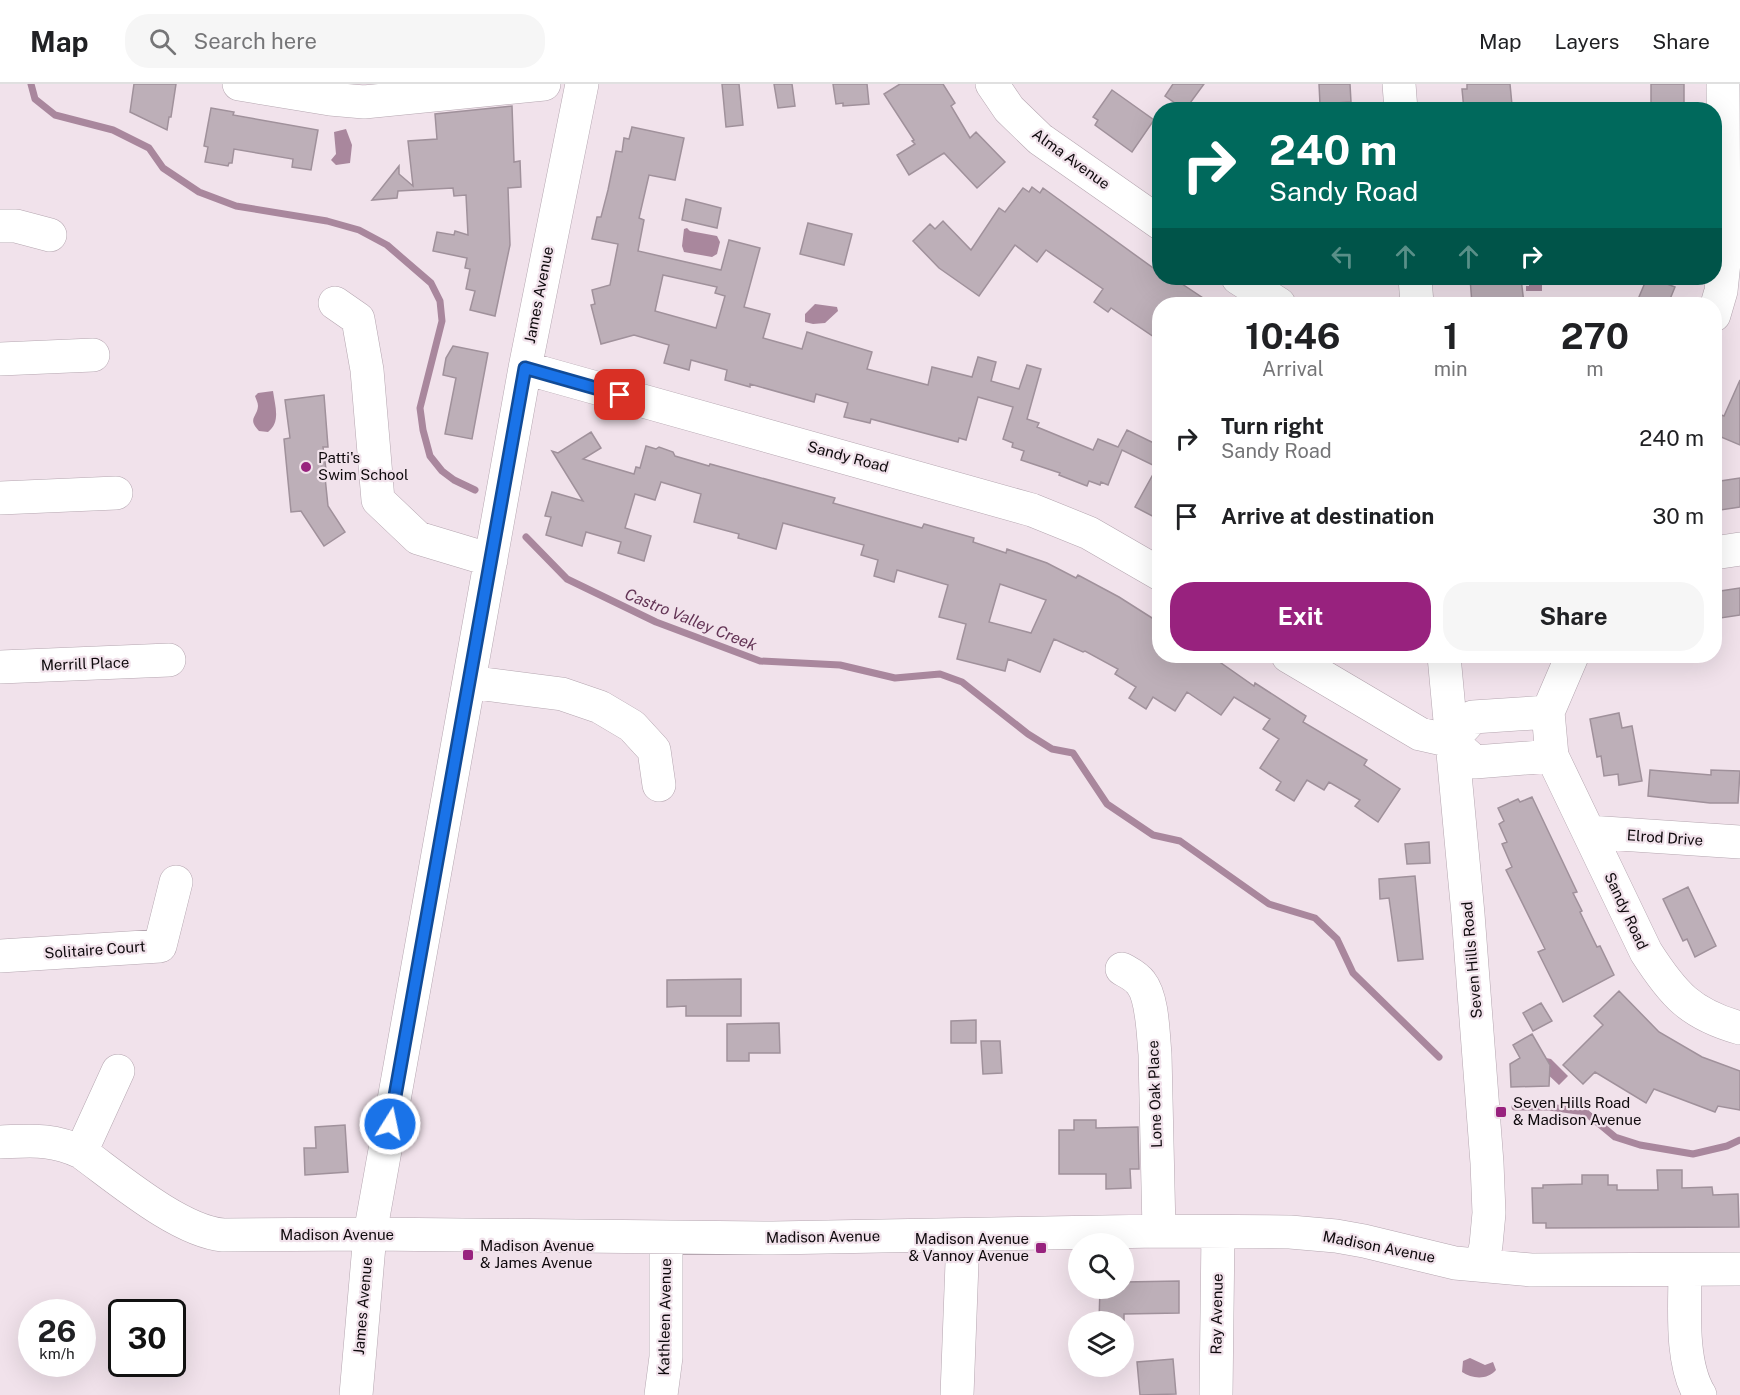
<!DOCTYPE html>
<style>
:root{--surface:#fff;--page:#f6f6f6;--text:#202124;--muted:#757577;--line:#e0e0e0;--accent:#98227e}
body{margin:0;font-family:"Public Sans",sans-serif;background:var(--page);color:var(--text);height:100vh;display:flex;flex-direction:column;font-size:22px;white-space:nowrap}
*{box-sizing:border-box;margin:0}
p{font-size:20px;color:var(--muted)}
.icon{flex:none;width:33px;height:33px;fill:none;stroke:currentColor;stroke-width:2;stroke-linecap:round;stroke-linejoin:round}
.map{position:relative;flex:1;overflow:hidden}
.sheet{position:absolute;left:1152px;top:213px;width:570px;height:366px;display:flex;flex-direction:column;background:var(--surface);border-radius:24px;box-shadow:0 6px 24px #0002}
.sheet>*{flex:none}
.top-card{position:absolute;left:1152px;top:18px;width:570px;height:183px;border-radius:24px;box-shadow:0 6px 24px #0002;background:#00695c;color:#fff;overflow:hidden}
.fabs{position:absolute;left:1068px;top:1149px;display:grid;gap:12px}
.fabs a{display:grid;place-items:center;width:66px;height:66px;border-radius:50%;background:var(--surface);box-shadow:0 6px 24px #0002;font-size:30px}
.speed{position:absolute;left:18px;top:1215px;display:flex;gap:12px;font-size:30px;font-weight:700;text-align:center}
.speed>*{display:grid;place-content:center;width:78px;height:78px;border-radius:50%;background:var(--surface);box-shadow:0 6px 24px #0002;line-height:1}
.speed small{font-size:15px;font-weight:400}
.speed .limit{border:3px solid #111;border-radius:9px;background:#fff;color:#111}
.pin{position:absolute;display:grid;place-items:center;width:51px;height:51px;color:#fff;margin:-26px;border-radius:12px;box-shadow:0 3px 9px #0006}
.me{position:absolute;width:66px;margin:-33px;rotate:10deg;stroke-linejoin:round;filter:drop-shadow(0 0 4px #0008)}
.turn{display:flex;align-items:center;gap:21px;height:126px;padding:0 18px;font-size:27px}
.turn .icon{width:78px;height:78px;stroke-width:2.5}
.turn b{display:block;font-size:42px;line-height:51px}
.lanes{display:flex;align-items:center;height:57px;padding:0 18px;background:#0003;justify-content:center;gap:30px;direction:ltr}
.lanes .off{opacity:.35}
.eta{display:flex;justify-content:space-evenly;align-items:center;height:102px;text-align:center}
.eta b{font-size:36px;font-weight:700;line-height:42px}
.cta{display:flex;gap:12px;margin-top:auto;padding:12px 18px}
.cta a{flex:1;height:69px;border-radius:24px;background:var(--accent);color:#fff;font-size:24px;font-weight:700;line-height:69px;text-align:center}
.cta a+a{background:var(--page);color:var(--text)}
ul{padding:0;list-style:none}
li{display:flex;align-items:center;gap:18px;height:78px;padding:0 18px}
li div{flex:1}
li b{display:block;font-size:22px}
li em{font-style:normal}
header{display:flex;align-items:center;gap:36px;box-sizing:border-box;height:84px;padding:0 30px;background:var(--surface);border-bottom:2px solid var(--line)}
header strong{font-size:28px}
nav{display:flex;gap:33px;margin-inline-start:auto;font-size:21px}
.search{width:420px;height:54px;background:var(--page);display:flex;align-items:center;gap:15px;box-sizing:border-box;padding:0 21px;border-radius:24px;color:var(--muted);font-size:22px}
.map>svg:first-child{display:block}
</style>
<header>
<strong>Map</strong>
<div class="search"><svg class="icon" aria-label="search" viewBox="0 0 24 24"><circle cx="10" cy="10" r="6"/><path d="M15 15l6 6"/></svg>Search here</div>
<nav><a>Map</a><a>Layers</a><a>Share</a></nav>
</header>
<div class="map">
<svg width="1740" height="1311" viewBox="0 0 1740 1311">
<rect width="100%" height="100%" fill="#f1e2eb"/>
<path fill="#a9879d" d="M346,45l6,16 -2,18 -14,2 -5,-5 5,-6 -2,-22z
M687,144l3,3 27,5 3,6 -3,12 -5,3 -28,-5 -2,-6 2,-17z
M1529,194h13v13h-16v-5h3z
M815,220l22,3 1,4 -13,12 -12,1 -8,-2v-8z
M273,307c2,15 8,31 -5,41l-9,-1c-12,-13 -2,-13 -1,-25 0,-3 -2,-7 -3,-10l3,-3z
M1546,974l5,1 17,17 -9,9 -18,-17 2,-8z
M1470,1274l15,7 8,-3 3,8c-8,10 -24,9 -34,2l1,-11z"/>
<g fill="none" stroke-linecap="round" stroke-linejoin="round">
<path stroke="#a9879d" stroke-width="7" d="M31,0l4,15 20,16 58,15 36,18 14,20 36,24 37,14 91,15 32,9 28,15 44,38 9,18 2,20 -22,87 3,22 7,26 12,15 12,9 21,10
M526,453l41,42 89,43 104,39 80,4 55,13 45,-4 22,8 66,52 24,15 21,4 34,51 46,31 27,6 89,63 46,14 22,21 16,34 86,84
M1515,1023h34l36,5 30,25 25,8 53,9 34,-8 13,-6"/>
</g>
<path fill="#bdafb8" stroke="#a0919b" stroke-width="1.5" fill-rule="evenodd" d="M134,0h42l-5,33h-2l-2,13 -37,-18z
M722,0h17l4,41 -17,2z
M774,0h18l3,22 -17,2z
M833,0h34l2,20 -26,2v-3l-7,1z
M900,0h43l12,19 -4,3 19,32 6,-6 29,30 -28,26 -33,-35 -35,22 -12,-20 18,-11 -3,-3 2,-1 -30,-46z
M1173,0h31l-19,26 -20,-14z
M1319,0h31l1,18 -31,2z
M1467,0h43l2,21 -16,1 1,4h-33l-2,-21h5z
M1651,0h33v26h-33z
M1112,6l42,30 -22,32 -37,-27 3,-5 -5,-3z
M512,22l2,56 6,-1 1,26 -13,1 2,57 -15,71 -25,-6 5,-19 -9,-2 4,-20 -5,-1 2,-10 -34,-7 4,-19 17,3 1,-4 13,4 -2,-40 -12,1 -1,-8 -55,3 -1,7 -25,2 27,-34v8l14,12 -5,-45 29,-2 -2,-25z
M211,24l23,4 -1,3 85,15 -7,40 -19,-3 1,-8 -59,-10 -2,14h-3l-1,3 -23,-4 3,-15 -4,-1z
M632,43l52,11 -9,42 -26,-5 -10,43 5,2 -6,31 83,19 8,-30 31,8 -16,59 26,7 -7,24 39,11 5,-17 19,6 46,14 -5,17 61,16 4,-18 40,10 6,-20 18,5 -5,19 28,8 8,-24 14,4 -14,50 12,4 -2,4 56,23 5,-11 20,8 9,-17 33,16v74l-25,-13 22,-40 -35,-17 -14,35 -7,-3 -1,3 -11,-4 -2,5 -28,-11 1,-2 -39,-13 3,-9 -12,-4 1,-4 -10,-4 10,-32 -35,-10 -12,43 -7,-2 -1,4 -87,-23 -1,4 -26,-6 4,-14 -32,-9 -2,8 -64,-18v3l-25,-7 2,-10 -36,-10 -2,10 -25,-7 5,-18 -35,-10 -33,9 -10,-39 4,-1 -3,-14 18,-5 8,-41 -26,-5 5,-22h4l7,-27 8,-39 6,1 2,-14 5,1zM663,191l54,12 -2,6 10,3 -9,32 -61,-17z
M1032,103l8,6 3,-5 117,85v5h13l39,26h-52v37l-49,-33 -3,4 -14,-10 9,-13 -57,-39 -9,12 -22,-17 -36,51 -40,-28 -26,-27 17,-17 5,5 8,-8 28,29 28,-42 6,4 18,-24 6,4z
M686,115l35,9 -4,20 -35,-8z
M808,139l44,11 -8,31 -44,-11z
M1470,194h51l3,26h-52z
M1647,194h4l24,9 -7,17h-32z
M453,262l35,7 -16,86 -27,-5 11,-56 -13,-3 3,-17z
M1740,296v65l-26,-11v-22l10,4z
M324,311l4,52h-5l4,30h-2l3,29 17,26 -21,14 -23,-35 -10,1 -7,-73 6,-1 -5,-38z
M591,348l10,16 -18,11 51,15 2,-7 4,1 6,-22 10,3 3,-2 14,5 2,4 34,10 1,-2 125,34 -2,5 89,25 2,-4 50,14 -1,4 33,11 1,-4 40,14 29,15 2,-3 41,22 41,26v33h51l43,30 1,-3 51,33 -3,6 64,38 -3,5 36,24 -22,33 -23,-16 5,-6 -31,-18 -5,8 -17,-10 -13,21 -18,-11 5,-8 -21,-14 19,-29 -16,-10 7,-10 -36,-22 -13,18 -34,-23 -12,19 -22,-14 -7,12 -17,-11 7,-11 -21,-13 3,-5 -33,-18 -2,1 -29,-13 -14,33 -32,-13 -3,12 -48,-12 9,-35 -27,-7 9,-32 -51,-15 -3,12 -20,-6 4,-16 -17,-5 3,-10 -81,-22 -7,26 -38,-11 1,-4 -45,-12 7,-28 -40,-12 -6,18 -20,-6 -10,34 26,8 -7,25 -26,-8 3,-11 -35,-10 -4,14 -36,-11 5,-18 -6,-1 7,-24 31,9 -31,-50 6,2zM1000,500l46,16 -15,33 -42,-11z
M1740,394v29l-26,4v-29z
M1740,504v27l-26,4v-27z
M1619,629l3,15 10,-2 10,55 -23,4 -1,-11 -14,2 -3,-20 -4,1 -7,-38z
M1650,686l61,5v-5l29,1 -2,32h-28l-62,-7z
M1532,713l45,95 -4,1 9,18 -2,1 17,35 3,-1 14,29 -51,27 -25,-50 7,-3 -39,-79 6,-3 -10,-23 5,-2 -8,-18 5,-3 -6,-13 20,-9 2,3z
M1429,758l1,21 -23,1 -2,-20z
M1415,792l8,83 -25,2 -9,-63 -9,1 -1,-20z
M1688,803l28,59 -21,11 -8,-18 -4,2 -20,-42z
M741,895v37h-55v-10l-19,1v-27z
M1619,907l40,41 43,25 38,14v39l-22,-4 -3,6 -61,-23 -8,14 -51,-31 -12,12 -20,-19 40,-40 -9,-9z
M1541,919l11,18 -19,10 -10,-18z
M976,936v23h-25v-22z
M779,939l1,30h-31v8h-22v-37z
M1532,950l18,31 -1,21 -38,1 -1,-23 10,-6 -7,-13z
M981,957h19l2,32 -19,1z
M1074,1036h22v8l42,-1 1,42h-9l1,19 -25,1v-15h-47v-44h15z
M345,1041l3,47 -43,3 -1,-27h12l-1,-21z
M1657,1086h25v18l30,-1 1,8 25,-1 1,33 -193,1v-5h-13l-1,-35h11v-3l39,-1v-9h26v10h9v5h41z
M1179,1197v32l-55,1v8h-25l1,-34h24v-6z
M1173,1275l3,35 -36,1 -3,-33z"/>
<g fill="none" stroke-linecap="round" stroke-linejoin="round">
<defs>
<path id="minor" d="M239,0l91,15 34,3 180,-18
M992,0l17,25 31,30 120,84
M1399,0l2,26
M0,142h16l34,9
M1238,194l41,26
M1415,194l2,26
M335,219l23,16 9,51 11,130 40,38 73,22
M1714,231l7,-24 3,-29 -1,-178
M0,275l93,-4
M525,284l507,142 57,23 71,41
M0,414l116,-5
M1714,469l26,-4
M1288,572l132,78 31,7 24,21 77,-6
M1444,572l24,258 19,249 2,50 -3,32 -4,20
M1572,572l-24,56 4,44 94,196c27,42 44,62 94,76
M0,583l169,-7
M469,598l93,12 38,13 32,19 22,24 5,35
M1451,657l22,-24 75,-5
M1589,748l151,10
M0,872l160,-10 16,-64
M1122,885c7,4 14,7 19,14 12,15 12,52 14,71l4,177
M0,1058c31,-1 51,-4 81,10 36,26 98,79 142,83l147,-1 403,4 386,-7 131,1 46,4 28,5 91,22 76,7 209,-1
M81,1068l37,-81
M1685,1186c0,36 -5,93 15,125
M356,1311l14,-161 155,-866 57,-284
M661,1311l5,-38v-119
M957,1311l6,-159
M1216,1311l2,-163"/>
</defs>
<use href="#minor" stroke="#b5a6b0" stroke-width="34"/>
<use href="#minor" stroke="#fff" stroke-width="33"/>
</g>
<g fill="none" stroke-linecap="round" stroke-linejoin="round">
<defs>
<path id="route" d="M390,1040l135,-756 95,27"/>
</defs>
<use href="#route" stroke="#114b97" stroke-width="15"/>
<use href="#route" stroke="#1a73e8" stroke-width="10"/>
</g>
<g fill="#98227e" stroke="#f1e2eb" stroke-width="2">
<circle cx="306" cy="383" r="6"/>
<rect x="1495" y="1022" width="12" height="12" rx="3"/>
<rect x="1035" y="1158" width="12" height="12" rx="3"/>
<rect x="462" y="1165" width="12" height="12" rx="3"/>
</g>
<g text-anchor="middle" stroke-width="4.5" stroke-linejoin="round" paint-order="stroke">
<g font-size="15" fill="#0f0a0d" stroke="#f1e2eb">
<text transform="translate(1071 75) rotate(36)" y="5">Alma Avenue</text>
<text transform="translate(539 211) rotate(-79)" y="5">James Avenue</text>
<text transform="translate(848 373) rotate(15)" y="5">Sandy Road</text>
<text transform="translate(85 580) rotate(-2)" y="5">Merrill Place</text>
<text transform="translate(1665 754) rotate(4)" y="5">Elrod Drive</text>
<text transform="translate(1626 827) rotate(65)" y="5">Sandy Road</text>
<text transform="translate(95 866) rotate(-4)" y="5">Solitaire Court</text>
<text transform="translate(1472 876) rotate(-95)" y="5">Seven Hills Road</text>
<text transform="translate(1155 1010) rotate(-92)" y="5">Lone Oak Place</text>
<text x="337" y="1156">Madison Avenue</text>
<text transform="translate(823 1153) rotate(-1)" y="5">Madison Avenue</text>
<text transform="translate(1379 1163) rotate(11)" y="5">Madison Avenue</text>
<text transform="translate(363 1222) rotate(-85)" y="5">James Avenue</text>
<text transform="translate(1217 1230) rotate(-89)" y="5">Ray Avenue</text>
<text transform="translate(665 1233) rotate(-89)" y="5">Kathleen Avenue</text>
</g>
<g font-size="15" fill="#0f0a0d" stroke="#f1e2eb" text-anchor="start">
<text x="318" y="379">Patti's<tspan x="318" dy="17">Swim School</tspan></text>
<text x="1513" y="1024">Seven Hills Road<tspan x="1513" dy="17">&amp; Madison Avenue</tspan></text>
<text x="1029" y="1160" text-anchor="end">Madison Avenue<tspan x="1029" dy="17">&amp; Vannoy Avenue</tspan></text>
<text x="480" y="1167">Madison Avenue<tspan x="480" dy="17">&amp; James Avenue</tspan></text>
</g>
<g font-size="16" font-style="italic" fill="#633455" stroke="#f1e2eb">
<text transform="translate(691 535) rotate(22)" y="6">Castro Valley Creek</text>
</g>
</g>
</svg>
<div class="fabs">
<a><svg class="icon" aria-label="search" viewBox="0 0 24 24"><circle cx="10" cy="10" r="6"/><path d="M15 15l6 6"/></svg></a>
<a><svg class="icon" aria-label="layers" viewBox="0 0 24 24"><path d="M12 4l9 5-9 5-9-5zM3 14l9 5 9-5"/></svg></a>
</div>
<div class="speed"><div>26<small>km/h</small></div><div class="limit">30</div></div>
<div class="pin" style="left:620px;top:311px;background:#d93025"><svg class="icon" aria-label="arrive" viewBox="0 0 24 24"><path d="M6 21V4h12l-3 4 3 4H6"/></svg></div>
<svg class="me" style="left:390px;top:1040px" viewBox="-20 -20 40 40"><circle r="17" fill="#1a73e8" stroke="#fff" stroke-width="3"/><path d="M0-11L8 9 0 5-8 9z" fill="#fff"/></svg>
<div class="top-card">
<div class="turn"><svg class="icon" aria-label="right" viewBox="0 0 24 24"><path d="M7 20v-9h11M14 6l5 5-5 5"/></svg><div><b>240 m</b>Sandy Road</div></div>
<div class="lanes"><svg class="icon off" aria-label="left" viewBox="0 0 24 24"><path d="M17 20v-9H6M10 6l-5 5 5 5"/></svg><svg class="icon off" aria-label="ahead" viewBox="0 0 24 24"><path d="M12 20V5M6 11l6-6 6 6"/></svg><svg class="icon off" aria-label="ahead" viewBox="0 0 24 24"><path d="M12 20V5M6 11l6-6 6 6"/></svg><svg class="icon" aria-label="right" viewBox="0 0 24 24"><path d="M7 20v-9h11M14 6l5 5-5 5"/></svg></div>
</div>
<section class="sheet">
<div class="eta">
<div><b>10:46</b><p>Arrival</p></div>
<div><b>1</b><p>min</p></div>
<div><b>270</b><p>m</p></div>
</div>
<ul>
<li><svg class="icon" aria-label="right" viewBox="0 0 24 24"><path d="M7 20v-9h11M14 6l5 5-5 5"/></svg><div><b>Turn right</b><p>Sandy Road</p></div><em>240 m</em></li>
<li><svg class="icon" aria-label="arrive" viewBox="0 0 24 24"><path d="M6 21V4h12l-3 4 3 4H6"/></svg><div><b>Arrive at destination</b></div><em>30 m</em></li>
</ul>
<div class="cta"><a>Exit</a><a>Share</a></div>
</section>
</div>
